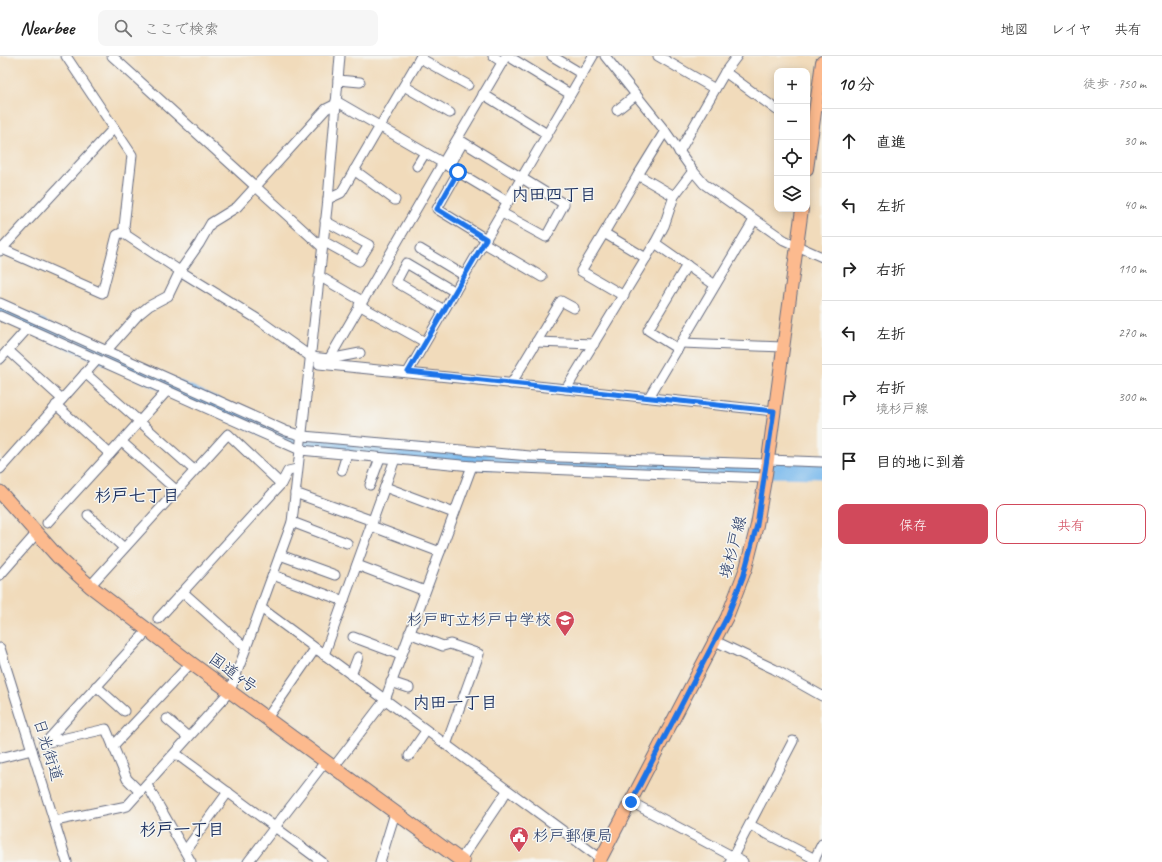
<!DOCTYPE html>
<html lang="ja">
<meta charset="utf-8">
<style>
:root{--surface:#fff;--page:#f6f6f6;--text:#222;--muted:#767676;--line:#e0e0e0;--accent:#d1495b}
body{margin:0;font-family:Caveat,"Klee One",sans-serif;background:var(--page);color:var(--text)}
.controls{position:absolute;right:12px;top:12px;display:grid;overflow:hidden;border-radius:8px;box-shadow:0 2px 10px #0003}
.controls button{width:36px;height:36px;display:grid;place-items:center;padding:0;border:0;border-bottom:1px solid var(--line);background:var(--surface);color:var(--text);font:20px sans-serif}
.stop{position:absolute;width:12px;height:12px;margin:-9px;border:3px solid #1a73e8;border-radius:50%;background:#fff}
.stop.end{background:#1a73e8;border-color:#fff;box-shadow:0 1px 4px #0008}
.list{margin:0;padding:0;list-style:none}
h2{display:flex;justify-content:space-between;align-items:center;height:52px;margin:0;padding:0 16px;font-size:17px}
h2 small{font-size:13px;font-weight:400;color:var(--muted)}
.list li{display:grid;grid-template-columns:26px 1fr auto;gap:12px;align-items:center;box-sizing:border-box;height:64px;padding:0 16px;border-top:1px solid var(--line)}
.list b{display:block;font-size:15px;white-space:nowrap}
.list p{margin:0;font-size:13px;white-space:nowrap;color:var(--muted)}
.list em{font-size:13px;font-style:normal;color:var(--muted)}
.actions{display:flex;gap:8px;padding:12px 16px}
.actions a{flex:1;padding:9px 0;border:1px solid var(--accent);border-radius:8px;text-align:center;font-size:14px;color:var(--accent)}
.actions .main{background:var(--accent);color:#fff}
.icon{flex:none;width:22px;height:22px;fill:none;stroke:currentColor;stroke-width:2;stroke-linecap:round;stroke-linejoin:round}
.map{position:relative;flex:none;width:822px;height:806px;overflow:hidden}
header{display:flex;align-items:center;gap:24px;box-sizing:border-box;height:56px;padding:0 20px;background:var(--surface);border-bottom:1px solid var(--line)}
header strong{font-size:19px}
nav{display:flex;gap:22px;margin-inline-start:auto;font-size:14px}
.search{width:280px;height:36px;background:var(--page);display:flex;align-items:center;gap:10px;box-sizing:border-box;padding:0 14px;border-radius:8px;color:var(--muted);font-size:15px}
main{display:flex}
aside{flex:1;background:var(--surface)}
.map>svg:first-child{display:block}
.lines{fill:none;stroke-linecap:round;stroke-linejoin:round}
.river{stroke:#79b9ed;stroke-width:17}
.minor-casing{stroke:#666b7f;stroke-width:11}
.major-casing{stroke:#666b7f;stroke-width:14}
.highway-casing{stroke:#666b7f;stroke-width:15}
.minor{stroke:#fff;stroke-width:9}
.major{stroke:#fcba8e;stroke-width:12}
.highway{stroke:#fcba8e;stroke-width:13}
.route{stroke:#1a73e8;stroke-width:5}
.labels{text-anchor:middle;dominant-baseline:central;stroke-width:3;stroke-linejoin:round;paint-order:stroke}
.street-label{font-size:16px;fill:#1b2f5e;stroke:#f6f6f2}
.poi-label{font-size:16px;fill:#1b2f5e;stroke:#f6f6f2;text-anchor:end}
.neighbourhood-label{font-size:17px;font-weight:bold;fill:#1b2f5e;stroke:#f6f6f2}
</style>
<header>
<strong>Nearbee</strong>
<div class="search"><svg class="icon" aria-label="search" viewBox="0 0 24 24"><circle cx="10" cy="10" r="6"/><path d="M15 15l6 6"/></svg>ここで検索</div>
<nav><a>地図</a><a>レイヤ</a><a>共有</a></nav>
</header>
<main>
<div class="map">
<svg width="822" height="806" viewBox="0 0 822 806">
<rect width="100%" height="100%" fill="#f6f6f2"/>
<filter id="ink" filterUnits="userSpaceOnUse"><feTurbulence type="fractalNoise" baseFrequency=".025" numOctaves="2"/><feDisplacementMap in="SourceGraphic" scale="8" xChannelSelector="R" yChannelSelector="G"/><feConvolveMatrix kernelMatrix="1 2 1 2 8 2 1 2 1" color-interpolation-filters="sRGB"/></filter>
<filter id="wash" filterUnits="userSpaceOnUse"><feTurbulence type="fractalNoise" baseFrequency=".012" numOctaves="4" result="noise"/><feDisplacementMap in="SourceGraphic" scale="16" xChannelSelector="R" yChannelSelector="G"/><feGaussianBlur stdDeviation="0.9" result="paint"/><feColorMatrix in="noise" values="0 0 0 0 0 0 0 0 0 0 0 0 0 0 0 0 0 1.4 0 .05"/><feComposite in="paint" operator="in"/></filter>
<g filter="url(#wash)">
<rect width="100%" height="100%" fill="#f1dbbb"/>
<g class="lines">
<polyline class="river" points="0,253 292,384 483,405 756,415 775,413 822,414"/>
</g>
</g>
<g filter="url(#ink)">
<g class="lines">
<defs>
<g id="minor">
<polyline points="66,0 132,99 124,171 126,179 180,215 259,264 311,301 329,303 360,297"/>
<polyline points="112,0 322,191"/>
<polyline points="493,0 502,6"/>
<polyline points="506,0 443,107 508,146"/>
<polyline points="508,0 570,38"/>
<polyline points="552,0 582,18"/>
<polyline points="605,0 665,75 693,115"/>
<polyline points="658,0 715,33"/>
<polyline points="420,2 468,29"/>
<polyline points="725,16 777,54"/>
<polyline points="338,24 360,26"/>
<polyline points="404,30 450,57"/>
<polyline points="483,38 547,78"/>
<polyline points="617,54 636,39"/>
<polyline points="665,75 638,119 674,140"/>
<polyline points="679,96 725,16 737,0"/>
<polyline points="417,110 425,97"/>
<polyline points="449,111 463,86 564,148 546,181 502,157"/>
<polyline points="354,114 395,144"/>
<polyline points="458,116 437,153 486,183"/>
<polyline points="328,143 341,137 421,0"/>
<polyline points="604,177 638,119"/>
<polyline points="323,185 359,205 369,189 325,165"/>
<polyline points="484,187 542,221"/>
<polyline points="655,187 715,229"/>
<polyline points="0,192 102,237 117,179 125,175"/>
<polyline points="420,193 465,220"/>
<polyline points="0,195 114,72"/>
<polyline points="319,220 362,245"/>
<polyline points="624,240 581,215 604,177 646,202"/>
<polyline points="0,247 286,375 303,380 530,400 767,408"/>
<polyline points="359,249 425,286"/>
<polyline points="444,254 396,226 406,207 455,236"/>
<polyline points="0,260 300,394 472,410 765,422"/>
<polyline points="536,286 594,288"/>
<polyline points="682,287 783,291"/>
<polyline points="678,293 648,274 687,209"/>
<polyline points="8,294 62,343"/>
<polyline points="106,295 138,259 149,250 168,240 180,215 199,188 211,167 237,151 326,53 336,48"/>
<polyline points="0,303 27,273"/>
<polyline points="329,303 443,107 336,45"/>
<polyline points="319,308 566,333"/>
<polyline points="408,316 593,0"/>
<polyline points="85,317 194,414"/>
<polyline points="511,328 561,245 574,252"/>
<polyline points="649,341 754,164"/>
<polyline points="56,349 110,398 167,335"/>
<polyline points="774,355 566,333 655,187 664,170 674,140 693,115 704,128 784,184 822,201"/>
<polyline points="122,386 176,434"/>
<polyline points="768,404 822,406"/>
<polyline points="0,413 97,304"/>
<polyline points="342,414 347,398"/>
<polyline points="370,429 380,402"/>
<polyline points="385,431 454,457"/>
<polyline points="295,437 373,465"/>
<polyline points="88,459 124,492"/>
<polyline points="292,466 347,487"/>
<polyline points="47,467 110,398"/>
<polyline points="371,470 440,496"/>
<polyline points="280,499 335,519"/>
<polyline points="357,509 425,535"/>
<polyline points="0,519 36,478"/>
<polyline points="273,519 344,545"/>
<polyline points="90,530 228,378 281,428"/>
<polyline points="183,536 246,592"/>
<polyline points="261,552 601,803"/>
<polyline points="158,563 281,428 288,415 297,413"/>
<polyline points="409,577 443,590 450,588 479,598 446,689"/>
<polyline points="353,581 401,599"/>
<polyline points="715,585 774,613 822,640"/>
<polyline points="0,592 67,806"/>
<polyline points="324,599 395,403"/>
<polyline points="351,619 358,601"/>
<polyline points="391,626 409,632"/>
<polyline points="96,630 124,655"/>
<polyline points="267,662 315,593"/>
<polyline points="167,663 188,681"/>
<polyline points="44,687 106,673 127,723 140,736"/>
<polyline points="45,687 148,574"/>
<polyline points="113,690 191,607"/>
<polyline points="175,697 322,806"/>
<polyline points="409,700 426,675"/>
<polyline points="0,702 32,694"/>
<polyline points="333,712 385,644 472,410"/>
<polyline points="147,729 191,806"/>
<polyline points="631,746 743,806"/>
<polyline points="55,765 127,750 230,635 246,592 292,466 328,143 340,0"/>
<polyline points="750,769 815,803"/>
<polyline points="185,795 228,736"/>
<polyline points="248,806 325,706"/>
<polyline points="380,806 395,757"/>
<polyline points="459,806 507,735"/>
<polyline points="730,806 793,685"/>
<polyline points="813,806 822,788"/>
</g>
<g id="major">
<polyline points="807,113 822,6"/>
<polyline points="599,806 727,561 746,512 757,469 766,418 802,153"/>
</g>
<polyline id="highway" points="0,436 58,501 90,530 191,607 463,806"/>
</defs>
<use href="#minor" class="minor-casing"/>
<use href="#major" class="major-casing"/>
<use href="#highway" class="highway-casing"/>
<use href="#minor" class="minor"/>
<use href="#major" class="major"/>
<use href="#highway" class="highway"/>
</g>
</g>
<g class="lines" filter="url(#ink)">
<polyline class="route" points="458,116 437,153 486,183 408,316 774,355 757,469 743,521 727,561 631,746"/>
</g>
<defs>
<symbol id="school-pin" viewBox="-11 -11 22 30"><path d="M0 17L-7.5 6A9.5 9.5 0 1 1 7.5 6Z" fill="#d1495b" stroke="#f6f6f2"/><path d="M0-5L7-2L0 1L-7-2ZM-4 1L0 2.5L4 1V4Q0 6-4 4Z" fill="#fff"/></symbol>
<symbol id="civic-pin" viewBox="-11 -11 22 30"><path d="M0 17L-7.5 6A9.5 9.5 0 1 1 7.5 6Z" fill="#d1495b" stroke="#f6f6f2"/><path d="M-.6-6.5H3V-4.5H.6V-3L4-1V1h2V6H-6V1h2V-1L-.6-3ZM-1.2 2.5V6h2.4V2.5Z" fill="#fff"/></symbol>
</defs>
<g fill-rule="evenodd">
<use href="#school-pin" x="554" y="553" width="22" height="30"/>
<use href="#civic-pin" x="508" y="769" width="22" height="30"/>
</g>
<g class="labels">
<g class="street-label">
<text transform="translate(733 491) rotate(-75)">境杉戸線</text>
<text transform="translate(233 617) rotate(36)">国道4号</text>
<text transform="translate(48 694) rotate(73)">日光街道</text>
</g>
<g class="poi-label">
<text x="551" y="564">杉戸町立杉戸中学校</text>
<text x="533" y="780" text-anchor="start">杉戸郵便局</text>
</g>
<g class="neighbourhood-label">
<text x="554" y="138">内田四丁目</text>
<text x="137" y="439">杉戸七丁目</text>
<text x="455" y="646">内田一丁目</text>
<text x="182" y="773">杉戸一丁目</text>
</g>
</g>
</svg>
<div class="controls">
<button>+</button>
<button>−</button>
<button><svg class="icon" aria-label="locate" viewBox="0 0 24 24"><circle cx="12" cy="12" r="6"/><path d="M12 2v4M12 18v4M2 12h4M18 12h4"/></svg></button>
<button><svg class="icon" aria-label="layers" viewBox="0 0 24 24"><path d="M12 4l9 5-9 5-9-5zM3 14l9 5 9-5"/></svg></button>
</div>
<div class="stop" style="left:458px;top:116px"></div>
<div class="stop end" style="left:631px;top:746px"></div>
</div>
<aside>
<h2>10 分<small>徒歩 · 750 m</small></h2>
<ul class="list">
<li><svg class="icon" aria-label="ahead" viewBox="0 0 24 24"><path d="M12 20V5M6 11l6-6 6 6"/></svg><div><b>直進</b></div><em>30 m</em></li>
<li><svg class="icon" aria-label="left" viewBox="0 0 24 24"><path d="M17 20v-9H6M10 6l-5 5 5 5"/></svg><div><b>左折</b></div><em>40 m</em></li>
<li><svg class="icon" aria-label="right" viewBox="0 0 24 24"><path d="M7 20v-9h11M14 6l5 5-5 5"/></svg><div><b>右折</b></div><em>110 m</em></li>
<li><svg class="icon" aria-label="left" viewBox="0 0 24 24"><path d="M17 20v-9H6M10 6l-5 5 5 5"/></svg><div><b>左折</b></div><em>270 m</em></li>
<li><svg class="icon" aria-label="right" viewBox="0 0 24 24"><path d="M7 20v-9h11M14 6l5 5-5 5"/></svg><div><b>右折</b><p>境杉戸線</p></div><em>300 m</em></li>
<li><svg class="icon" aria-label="arrive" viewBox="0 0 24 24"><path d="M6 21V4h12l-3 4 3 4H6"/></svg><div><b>目的地に到着</b></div></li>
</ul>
<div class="actions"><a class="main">保存</a><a>共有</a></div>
</aside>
</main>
